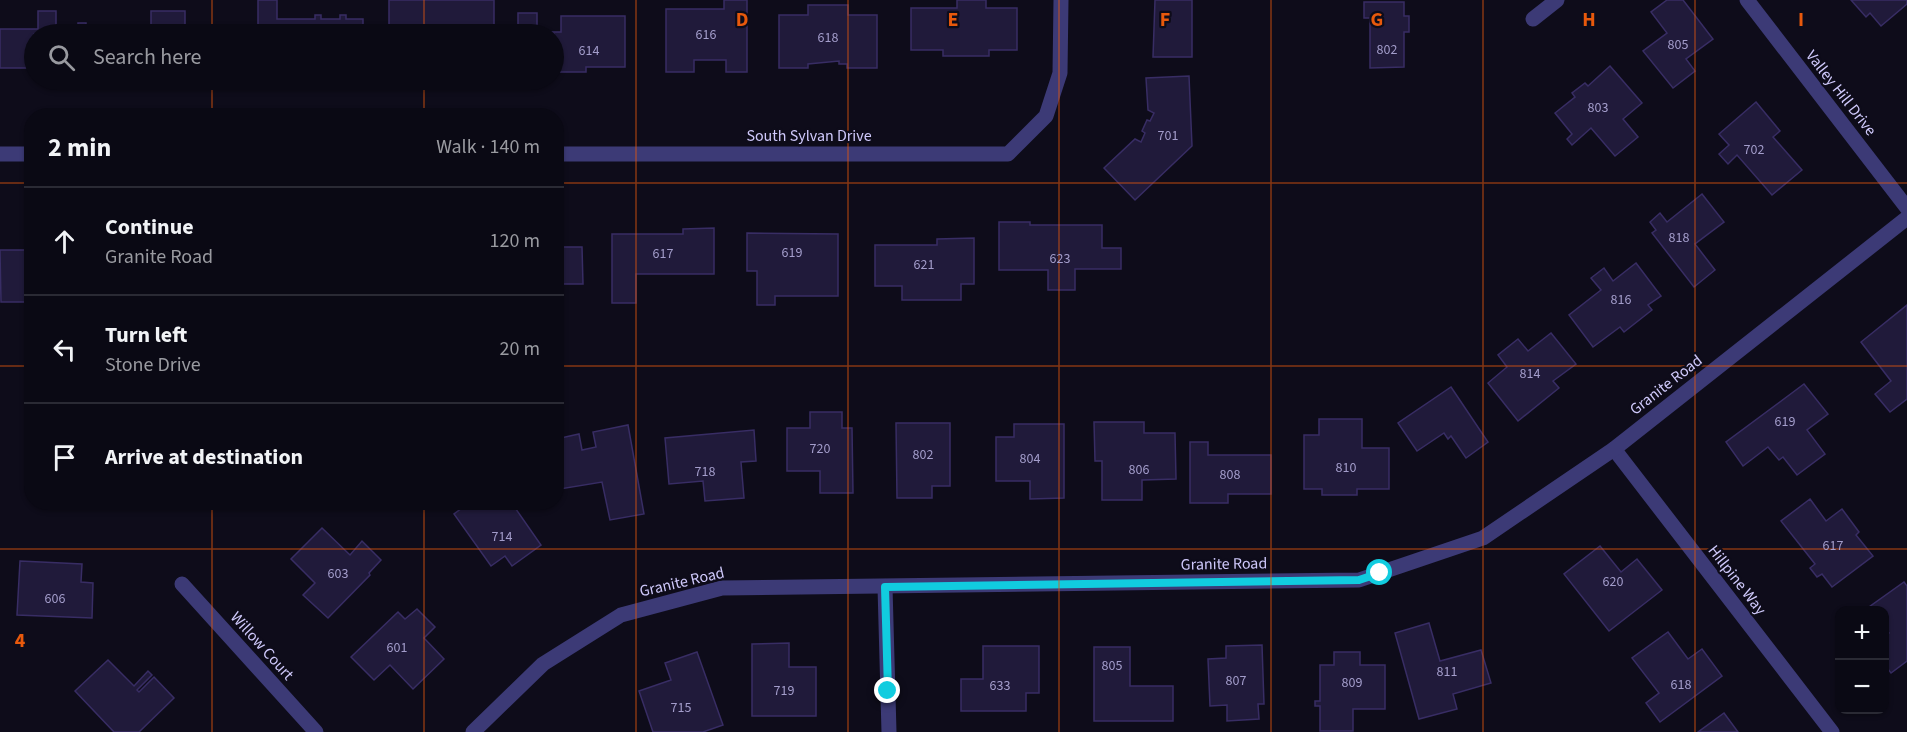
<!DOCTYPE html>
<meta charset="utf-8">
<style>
:root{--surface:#0a0914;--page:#13121d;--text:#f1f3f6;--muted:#999aa0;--line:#2a2a34}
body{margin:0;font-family:"Source Sans 3",sans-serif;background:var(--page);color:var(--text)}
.controls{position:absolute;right:18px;bottom:18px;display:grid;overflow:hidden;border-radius:12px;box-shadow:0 2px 4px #0004}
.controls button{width:54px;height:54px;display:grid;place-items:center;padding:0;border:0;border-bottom:2px solid var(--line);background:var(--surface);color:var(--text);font:30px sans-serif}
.stop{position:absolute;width:18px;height:18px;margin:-14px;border:4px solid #11ccdf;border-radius:50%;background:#fff}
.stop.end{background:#11ccdf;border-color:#fff;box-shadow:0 2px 6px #0008}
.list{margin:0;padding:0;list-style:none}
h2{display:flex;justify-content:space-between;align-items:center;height:78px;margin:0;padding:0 24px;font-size:26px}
h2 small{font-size:20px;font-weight:400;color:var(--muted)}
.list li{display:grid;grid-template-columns:39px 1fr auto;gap:18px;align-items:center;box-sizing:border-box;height:108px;padding:0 24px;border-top:2px solid var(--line)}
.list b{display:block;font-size:22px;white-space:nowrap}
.list p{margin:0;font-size:20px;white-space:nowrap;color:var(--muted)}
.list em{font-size:20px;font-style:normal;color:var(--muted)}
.icon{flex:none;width:33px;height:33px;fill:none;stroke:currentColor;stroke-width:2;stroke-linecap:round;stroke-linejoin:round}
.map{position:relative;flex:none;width:1907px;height:732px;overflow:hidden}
.search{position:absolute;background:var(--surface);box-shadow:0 2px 4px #0004;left:24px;top:24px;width:540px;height:66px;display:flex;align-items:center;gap:15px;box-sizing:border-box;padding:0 21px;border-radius:33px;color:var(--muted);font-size:22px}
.panel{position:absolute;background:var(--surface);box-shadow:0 2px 4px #0004;left:24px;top:108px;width:540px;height:402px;border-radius:24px}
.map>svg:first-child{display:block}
.building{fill:#201a3a;stroke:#382d64;stroke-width:1.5}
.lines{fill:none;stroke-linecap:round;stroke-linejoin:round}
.minor{stroke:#3c3a76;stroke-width:15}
.route{stroke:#11ccdf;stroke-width:8}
.grid{fill:none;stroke:#e8590c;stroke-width:1.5;stroke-opacity:0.55}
.labels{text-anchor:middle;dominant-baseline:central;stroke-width:4.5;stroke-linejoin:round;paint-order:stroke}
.number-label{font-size:14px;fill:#a39dcb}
.street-label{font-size:16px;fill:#cfc9fb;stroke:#0e0c1a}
.grid-label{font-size:20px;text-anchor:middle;font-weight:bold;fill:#e8590c;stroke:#0e0c1a;stroke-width:4.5;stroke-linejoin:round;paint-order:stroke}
</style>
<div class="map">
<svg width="1907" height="732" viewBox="0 0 1907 732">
<rect width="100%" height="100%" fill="#0e0c1a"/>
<g class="building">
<polygon points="258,0 277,0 277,19 315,19 315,15 321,15 321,19 340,19 340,15 346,15 346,19 363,19 363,34 258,34"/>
<rect x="389" y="0" width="105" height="34"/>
<polygon points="724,0 747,0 747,72 726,72 726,60 694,60 694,72 666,72 666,9 724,9"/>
<polygon points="957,0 986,0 986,8 1017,8 1017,50 989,50 989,56 943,56 943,50 911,50 911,8 957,8"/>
<polygon points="1155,0 1192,0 1192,57 1153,57"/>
<polygon points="1667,0 1683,0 1713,39 1686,59 1695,71 1673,88 1643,51 1667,33 1651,12"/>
<polygon points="1851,0 1907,0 1907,4 1881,26 1870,13 1866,17"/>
<polygon points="1364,2 1404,2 1404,16 1409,16 1409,32 1404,32 1404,67 1370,68 1370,18 1364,18"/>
<polygon points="808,5 848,5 848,15 877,15 877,68 847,68 847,64 839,64 839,61 808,64 808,68 779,68 779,15 808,15"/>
<polygon points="38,11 56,11 56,29 78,29 78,23 86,23 86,29 105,29 105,34 34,34 34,68 0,68 0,29 38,29"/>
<polygon points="151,11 185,11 185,26 224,26 224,34 120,34 120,27 151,26"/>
<polygon points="518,13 537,13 537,32 561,32 561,16 625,16 625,67 586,67 586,72 554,72 554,34 518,34"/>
<polygon points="1610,66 1642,103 1623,119 1638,137 1615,156 1591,128 1572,145 1567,139 1572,134 1555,113 1575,97 1572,93 1585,83 1588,86"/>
<polygon points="1189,76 1192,146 1135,200 1104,168 1135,139 1141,142 1145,133 1142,131 1147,120 1150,121 1154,113 1148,110 1146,78"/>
<polygon points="1756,102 1780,131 1773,137 1802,170 1772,195 1737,155 1728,164 1719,154 1729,145 1719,134"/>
<polygon points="1702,194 1724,222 1695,244 1715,270 1694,287 1652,233 1656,230 1650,222 1660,213 1667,222"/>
<polygon points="999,222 1030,222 1030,225 1102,225 1102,248 1121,248 1121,269 1075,269 1075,290 1048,290 1048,270 999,270"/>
<polygon points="714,228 714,274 636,274 636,303 612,303 612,234 683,234 683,229"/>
<polygon points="747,233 838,234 838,296 775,296 775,305 757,305 757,271 747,271"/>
<polygon points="974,238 974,284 961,284 961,300 902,300 902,286 875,286 875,245 937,245 937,239"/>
<polygon points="556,247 582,247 583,284 556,284"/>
<polygon points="0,250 32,250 32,302 1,302"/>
<polygon points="1636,263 1661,296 1648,305 1652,310 1624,332 1620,327 1593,347 1569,315 1601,290 1591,278 1604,268 1613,281"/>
<polygon points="1907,305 1907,399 1890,412 1875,394 1891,381 1861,342"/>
<polygon points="1551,333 1576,364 1553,381 1559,388 1518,421 1488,383 1507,367 1498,355 1518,339 1528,351"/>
<polygon points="1804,384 1828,414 1807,430 1825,454 1797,475 1783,457 1779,460 1768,447 1743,466 1726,442"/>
<polygon points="1451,387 1488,442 1466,458 1451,436 1448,439 1444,433 1417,451 1398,423"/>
<polygon points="810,412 842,412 842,428 852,428 853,493 820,493 820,471 787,471 787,428 810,428"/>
<polygon points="1319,419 1362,419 1362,448 1389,448 1389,489 1357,489 1357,495 1322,495 1322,489 1304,489 1304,435 1319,435"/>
<polygon points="1094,422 1144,422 1144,433 1175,433 1176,479 1142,480 1142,500 1102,500 1102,461 1095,461"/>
<polygon points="896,423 950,423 950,486 932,486 932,498 897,498"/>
<polygon points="1014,424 1064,424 1064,498 1030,499 1030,481 996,481 996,437 1014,437"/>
<polygon points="628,425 644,514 610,520 602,482 560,489 556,472 556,439 579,434 582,450 596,447 593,432"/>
<polygon points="754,430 756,461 741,462 744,498 705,501 703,481 669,484 665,438"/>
<polygon points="1190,442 1208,442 1208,455 1271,455 1271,494 1228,494 1228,503 1190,503"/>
<polygon points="1810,499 1826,521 1842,509 1859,532 1856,535 1873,556 1832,587 1822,574 1817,577 1810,568 1815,564 1781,521"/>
<polygon points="470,502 511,502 541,545 512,566 505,556 491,566 454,514"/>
<polygon points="322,528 350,555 362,541 381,560 369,573 370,575 328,618 303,595 315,583 291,559"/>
<polygon points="1600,546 1621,572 1637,559 1662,590 1609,631 1564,574"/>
<polygon points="20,561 82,564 81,582 93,583 92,618 17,615"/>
<polygon points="1904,582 1907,586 1907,661 1891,673 1884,664 1884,637 1889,633 1884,628 1884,610 1871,610 1869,607"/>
<polygon points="417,609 435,627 424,638 444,659 413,689 390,665 374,680 351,657 398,612 405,619"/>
<polygon points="1429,623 1440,661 1481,650 1491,683 1453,694 1457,709 1419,719 1395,633"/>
<polygon points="1668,632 1688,659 1702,649 1722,676 1660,722 1646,703 1659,693 1632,658"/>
<polygon points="789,643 789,667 816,667 816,716 752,716 752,644"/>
<polygon points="1262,645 1264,704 1258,704 1259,719 1227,721 1227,705 1210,706 1208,659 1226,658 1226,646"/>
<polygon points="983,646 1039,646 1039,693 1026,693 1026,711 961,711 961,679 983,679"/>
<polygon points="1094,647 1130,647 1130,686 1173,686 1173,721 1094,721"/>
<polygon points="697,652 723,725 703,732 653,732 639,691 671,680 665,663"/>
<polygon points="1334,652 1360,652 1360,665 1385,665 1385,709 1353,709 1353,731 1320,731 1320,706 1315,706 1315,701 1320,701 1320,665 1334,665"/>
<polygon points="108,660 134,686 148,671 152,675 137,690 139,692 154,677 174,698 139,732 114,732 75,691"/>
<polygon points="1724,713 1738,732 1698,732"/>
</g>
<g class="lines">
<g class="minor">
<polyline points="1747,0 1907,208"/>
<polyline points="1533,19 1557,0"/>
<polyline points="0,154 32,154"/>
<polyline points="556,154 1008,154 1046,116 1060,73 1061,0"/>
<polyline points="1614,449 1832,732"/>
<polyline points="182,584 316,732"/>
<polyline points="885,587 889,732"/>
<polyline points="473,732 543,664 621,615 722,588 1359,580 1483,538 1614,449 1907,218"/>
</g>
</g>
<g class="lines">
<polyline class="route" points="888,691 885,587 1359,580 1380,573"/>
</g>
<path class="grid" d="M 212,0 L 212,34M 424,0 L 424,34M 636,0 L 636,732M 848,0 L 848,732M 1059,0 L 1059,732M 1271,0 L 1271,732M 1483,0 L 1483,732M 1695,0 L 1695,732M 212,80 L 212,116M 424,80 L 424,116M 0,183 L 32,183M 556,183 L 1907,183M 0,366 L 32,366M 556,366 L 1907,366M 212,502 L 212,732M 424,502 L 424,732M 0,549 L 1907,549"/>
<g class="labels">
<g class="number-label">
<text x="706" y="35">616</text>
<text x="828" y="38">618</text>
<text x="1678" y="45">805</text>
<text x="1387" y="50">802</text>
<text x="589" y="51">614</text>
<text x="1598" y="108">803</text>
<text x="1168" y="136">701</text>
<text x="1754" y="150">702</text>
<text x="1679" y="238">818</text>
<text x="792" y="253">619</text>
<text x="663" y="254">617</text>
<text x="1060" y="259">623</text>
<text x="924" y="265">621</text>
<text x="1621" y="300">816</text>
<text x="1530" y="374">814</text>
<text x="1785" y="422">619</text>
<text x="820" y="449">720</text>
<text x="923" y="455">802</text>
<text x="1030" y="459">804</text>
<text x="1346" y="468">810</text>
<text x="1139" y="470">806</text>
<text x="705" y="472">718</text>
<text x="1230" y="475">808</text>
<text x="502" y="537">714</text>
<text x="1833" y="546">617</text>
<text x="338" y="574">603</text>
<text x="1613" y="582">620</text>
<text x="55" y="599">606</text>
<text x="397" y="648">601</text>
<text x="1112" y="666">805</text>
<text x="1447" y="672">811</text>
<text x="1236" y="681">807</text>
<text x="1352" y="683">809</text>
<text x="1681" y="685">618</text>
<text x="1000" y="686">633</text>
<text x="784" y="691">719</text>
<text x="681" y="708">715</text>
</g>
<g class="street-label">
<text transform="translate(1841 93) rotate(52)">Valley Hill Drive</text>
<text x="809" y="136">South Sylvan Drive</text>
<text transform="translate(1666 385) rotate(-38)">Granite Road</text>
<text transform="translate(1224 564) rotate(-1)">Granite Road</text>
<text transform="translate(1737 580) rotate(52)">Hillpine Way</text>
<text transform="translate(682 582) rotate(-13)">Granite Road</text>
<text transform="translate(262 646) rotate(48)">Willow Court</text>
</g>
</g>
<g class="grid-label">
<text x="742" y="26">D</text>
<text x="953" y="26">E</text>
<text x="1165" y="26">F</text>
<text x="1377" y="26">G</text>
<text x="1589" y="26">H</text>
<text x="1801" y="26">I</text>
<text x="20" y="647">4</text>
</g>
</svg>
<div class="controls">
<button>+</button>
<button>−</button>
</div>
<div class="stop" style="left:1380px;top:573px"></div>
<div class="stop end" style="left:888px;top:691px"></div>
<div class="search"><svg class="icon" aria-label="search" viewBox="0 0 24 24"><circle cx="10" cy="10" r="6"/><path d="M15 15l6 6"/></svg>Search here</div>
<section class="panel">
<h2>2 min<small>Walk · 140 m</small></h2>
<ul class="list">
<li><svg class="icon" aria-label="ahead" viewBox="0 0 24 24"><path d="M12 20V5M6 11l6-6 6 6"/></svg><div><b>Continue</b><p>Granite Road</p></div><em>120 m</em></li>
<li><svg class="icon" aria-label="left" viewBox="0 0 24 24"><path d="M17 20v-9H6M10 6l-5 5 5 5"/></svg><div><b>Turn left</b><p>Stone Drive</p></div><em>20 m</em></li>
<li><svg class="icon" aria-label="arrive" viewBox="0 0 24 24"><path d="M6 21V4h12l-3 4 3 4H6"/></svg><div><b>Arrive at destination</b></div></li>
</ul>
</section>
</div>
